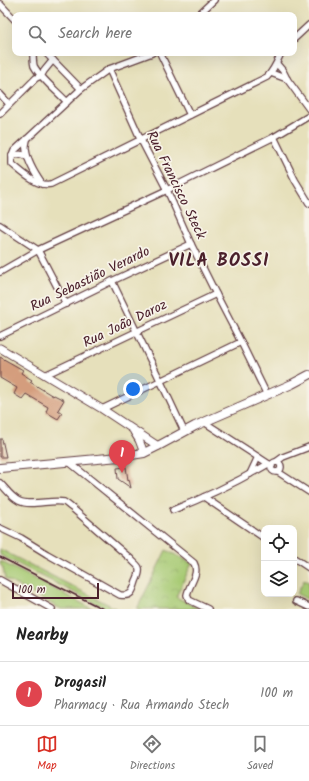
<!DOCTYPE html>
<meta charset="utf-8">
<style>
:root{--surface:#fff;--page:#f6f6f6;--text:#222;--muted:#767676;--line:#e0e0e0;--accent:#d93025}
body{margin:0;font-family:Kalam,sans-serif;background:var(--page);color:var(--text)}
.controls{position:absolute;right:12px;bottom:12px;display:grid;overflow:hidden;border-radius:8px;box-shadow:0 4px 16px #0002}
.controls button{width:36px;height:36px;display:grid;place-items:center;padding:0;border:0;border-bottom:1px solid var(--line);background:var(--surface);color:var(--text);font:20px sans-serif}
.scale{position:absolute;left:12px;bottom:10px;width:87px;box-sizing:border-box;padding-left:4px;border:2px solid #4a1f2b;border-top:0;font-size:11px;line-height:14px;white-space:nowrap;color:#4a1f2b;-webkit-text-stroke:3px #f7f3e8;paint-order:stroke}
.you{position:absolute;left:133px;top:389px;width:14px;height:14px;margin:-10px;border:3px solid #fff;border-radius:50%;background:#1a73e8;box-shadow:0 0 0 6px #1a73e833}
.badge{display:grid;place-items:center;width:26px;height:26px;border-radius:50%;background:var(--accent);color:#fff;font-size:13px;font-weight:700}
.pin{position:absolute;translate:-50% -33px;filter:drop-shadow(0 1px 2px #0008)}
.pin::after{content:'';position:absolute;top:21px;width:14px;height:12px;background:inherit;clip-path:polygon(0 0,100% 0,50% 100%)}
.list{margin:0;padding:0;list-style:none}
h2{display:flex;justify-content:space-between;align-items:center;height:52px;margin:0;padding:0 16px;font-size:17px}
h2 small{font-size:13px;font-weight:400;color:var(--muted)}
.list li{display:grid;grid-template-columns:26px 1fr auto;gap:12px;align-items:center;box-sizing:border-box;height:64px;padding:0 16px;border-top:1px solid var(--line)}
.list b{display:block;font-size:15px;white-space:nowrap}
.list p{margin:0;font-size:13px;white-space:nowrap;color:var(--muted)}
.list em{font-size:13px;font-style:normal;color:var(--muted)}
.icon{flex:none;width:22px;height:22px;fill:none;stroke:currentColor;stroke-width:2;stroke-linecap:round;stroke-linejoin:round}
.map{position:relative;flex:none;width:309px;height:609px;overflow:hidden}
.search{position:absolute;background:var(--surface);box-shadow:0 4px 16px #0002;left:12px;right:12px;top:12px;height:44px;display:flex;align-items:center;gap:10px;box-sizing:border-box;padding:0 14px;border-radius:8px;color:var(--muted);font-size:15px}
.sheet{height:116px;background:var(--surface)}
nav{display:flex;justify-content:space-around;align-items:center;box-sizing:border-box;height:56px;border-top:1px solid var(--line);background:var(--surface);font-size:11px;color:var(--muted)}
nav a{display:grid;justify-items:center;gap:2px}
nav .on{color:var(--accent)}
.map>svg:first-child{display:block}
.green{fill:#a7ca73;stroke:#78744f}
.park{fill:url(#park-crowns);stroke:#78744f}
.building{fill:#d49d7d}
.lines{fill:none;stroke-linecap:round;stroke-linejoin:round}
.street-casing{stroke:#613c41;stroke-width:8}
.secondary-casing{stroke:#613c41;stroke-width:9}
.primary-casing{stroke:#613c41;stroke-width:10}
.street{stroke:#fff;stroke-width:5.5}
.secondary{stroke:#fff;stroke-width:7}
.primary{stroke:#fff;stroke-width:8}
.rail{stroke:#4a1f2b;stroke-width:1.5}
.labels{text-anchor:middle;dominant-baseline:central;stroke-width:3.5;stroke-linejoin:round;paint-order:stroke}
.street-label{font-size:14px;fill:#4a1f2b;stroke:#f7f3e8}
.district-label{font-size:18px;font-weight:bold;letter-spacing:1px;fill:#4a1f2b;stroke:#f7f3e8}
</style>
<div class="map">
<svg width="309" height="609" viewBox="0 0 309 609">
<defs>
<pattern id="park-crowns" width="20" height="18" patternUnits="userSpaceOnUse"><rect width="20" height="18" fill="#a7ca73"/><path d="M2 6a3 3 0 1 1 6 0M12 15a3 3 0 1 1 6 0" fill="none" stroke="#91ad64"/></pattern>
</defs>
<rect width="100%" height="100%" fill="#f7f3e8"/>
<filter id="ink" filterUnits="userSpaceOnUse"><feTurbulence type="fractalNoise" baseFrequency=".025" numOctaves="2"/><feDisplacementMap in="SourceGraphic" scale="8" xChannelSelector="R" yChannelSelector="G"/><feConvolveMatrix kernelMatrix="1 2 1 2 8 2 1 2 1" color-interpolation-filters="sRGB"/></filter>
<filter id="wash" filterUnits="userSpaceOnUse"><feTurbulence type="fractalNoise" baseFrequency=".012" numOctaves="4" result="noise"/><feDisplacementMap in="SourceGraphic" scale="16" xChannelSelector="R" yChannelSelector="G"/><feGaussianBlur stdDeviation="0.9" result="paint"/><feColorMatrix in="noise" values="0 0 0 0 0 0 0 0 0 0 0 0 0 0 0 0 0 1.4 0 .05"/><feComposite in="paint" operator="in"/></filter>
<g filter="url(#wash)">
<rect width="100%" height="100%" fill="#e6e0bb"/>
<g class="green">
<polygon points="0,549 11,555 117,609 107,609 0,555"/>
<polygon points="0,561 93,609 61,609 5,579 3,568 0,564"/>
<polygon points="304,580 309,582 309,600 297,594"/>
</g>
<polygon class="park" points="166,550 192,563 176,597 200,609 137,609"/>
<g id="blocks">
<g class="building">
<polygon points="0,357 23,370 21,373 32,380 30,382 53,396 54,395 64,400 58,410 62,413 58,419 46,412 48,407 26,394 22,399 14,394 17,388 0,378"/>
<polygon points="0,439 2,439 6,457 0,457"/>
<polygon points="126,467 128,480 129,479 131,488 118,479 117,468"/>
</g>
</g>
</g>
<g filter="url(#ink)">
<use href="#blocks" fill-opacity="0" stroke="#613c41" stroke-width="1"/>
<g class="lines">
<defs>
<g id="street">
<polyline points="0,4 15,20"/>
<polyline points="198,15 214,0"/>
<polyline points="294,39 309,25"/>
<path d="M 33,53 C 33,57 33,62 34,66 C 41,79 57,91 67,102"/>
<polyline points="46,53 81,89"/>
<path d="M 152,53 L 109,69 L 81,89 L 14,151 L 12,156 L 12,164 C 23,173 37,187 51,184 L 267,77 C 274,70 277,62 281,53"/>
<polyline points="160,53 190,115"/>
<polyline points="277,64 283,71 287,79 309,109"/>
<polyline points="109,69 141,140 167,190 191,244 216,294 241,342 267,395"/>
<polyline points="271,73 287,79"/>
<polyline points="0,94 9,104"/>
<polyline points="0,114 36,78 41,76 44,71 53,60"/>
<polyline points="274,137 295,180 309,203"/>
<path d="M 27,139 C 27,142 25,146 26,149 C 27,161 35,174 42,184"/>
<path d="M 12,156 C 19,154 23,153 28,158"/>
<polyline points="0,225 38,250 66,304"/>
<polyline points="0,272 38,250 167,190 274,137 309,116"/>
<polyline points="112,281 161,382 184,431"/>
<polyline points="0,336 112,281 191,244"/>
<polyline points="45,375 216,294"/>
<polyline points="102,409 241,342"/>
<polyline points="204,422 272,466"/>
<path d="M 69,462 L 194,563 C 200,574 189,584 187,595 L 189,600 L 208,609"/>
<polyline points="276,462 283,457 309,447"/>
<circle cx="276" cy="467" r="5"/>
<polyline points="278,472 309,492"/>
<polyline points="250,474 258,457"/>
<path d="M 0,483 C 6,489 11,497 19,501 C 31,507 51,499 64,502 C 66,503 69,506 72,508 L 131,559 C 133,562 138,565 139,568 C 140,573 138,577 136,581 C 133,591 132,597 120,595 L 47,554 L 21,538 L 0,528"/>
<polyline points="204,497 264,538"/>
<path d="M 173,510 C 206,497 237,482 268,464"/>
<polyline points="294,558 309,568"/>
<polyline points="0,580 52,609"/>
<polyline points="296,601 309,607"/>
</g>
<g id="secondary">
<polyline points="0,348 102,409 158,446"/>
<polyline points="134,432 139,440 144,453"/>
</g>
<polyline id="primary" points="0,468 119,457 144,453 158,446 195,426 292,384 309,375"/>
</defs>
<use href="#street" class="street-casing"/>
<use href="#secondary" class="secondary-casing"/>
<use href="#primary" class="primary-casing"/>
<use href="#street" class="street"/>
<use href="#secondary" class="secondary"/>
<use href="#primary" class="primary"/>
<polyline class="rail" points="0,557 103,609"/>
</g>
</g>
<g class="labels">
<g class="street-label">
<text transform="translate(176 185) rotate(64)">Rua Francisco Steck</text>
<text transform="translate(90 279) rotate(-26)">Rua Sebastião Verardo</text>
<text transform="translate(125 324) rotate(-26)">Rua João Daroz</text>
</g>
<g class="district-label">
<text x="219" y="261">VILA BOSSI</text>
</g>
</g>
</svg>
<div class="controls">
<button><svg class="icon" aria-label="locate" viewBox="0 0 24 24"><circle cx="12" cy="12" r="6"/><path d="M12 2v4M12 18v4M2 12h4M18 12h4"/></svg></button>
<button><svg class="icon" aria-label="layers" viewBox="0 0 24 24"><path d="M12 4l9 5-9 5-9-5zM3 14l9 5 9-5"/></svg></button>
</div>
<div class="scale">100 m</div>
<div class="you"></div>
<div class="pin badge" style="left:122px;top:473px;background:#e0444e">1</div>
<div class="search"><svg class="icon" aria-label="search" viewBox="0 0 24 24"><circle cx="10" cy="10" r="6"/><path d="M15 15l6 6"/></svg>Search here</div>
</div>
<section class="sheet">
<h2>Nearby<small></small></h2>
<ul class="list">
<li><span class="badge" style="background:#e0444e">1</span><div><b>Drogasil</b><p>Pharmacy · Rua Armando Stech</p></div><em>100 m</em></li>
</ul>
</section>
<nav>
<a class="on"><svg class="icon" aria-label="map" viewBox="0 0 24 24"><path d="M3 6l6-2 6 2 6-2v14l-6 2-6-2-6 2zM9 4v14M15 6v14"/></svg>Map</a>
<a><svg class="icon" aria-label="directions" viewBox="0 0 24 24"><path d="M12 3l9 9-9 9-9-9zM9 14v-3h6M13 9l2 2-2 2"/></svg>Directions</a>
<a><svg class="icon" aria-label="saved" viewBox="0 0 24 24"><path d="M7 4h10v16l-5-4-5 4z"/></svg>Saved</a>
</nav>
